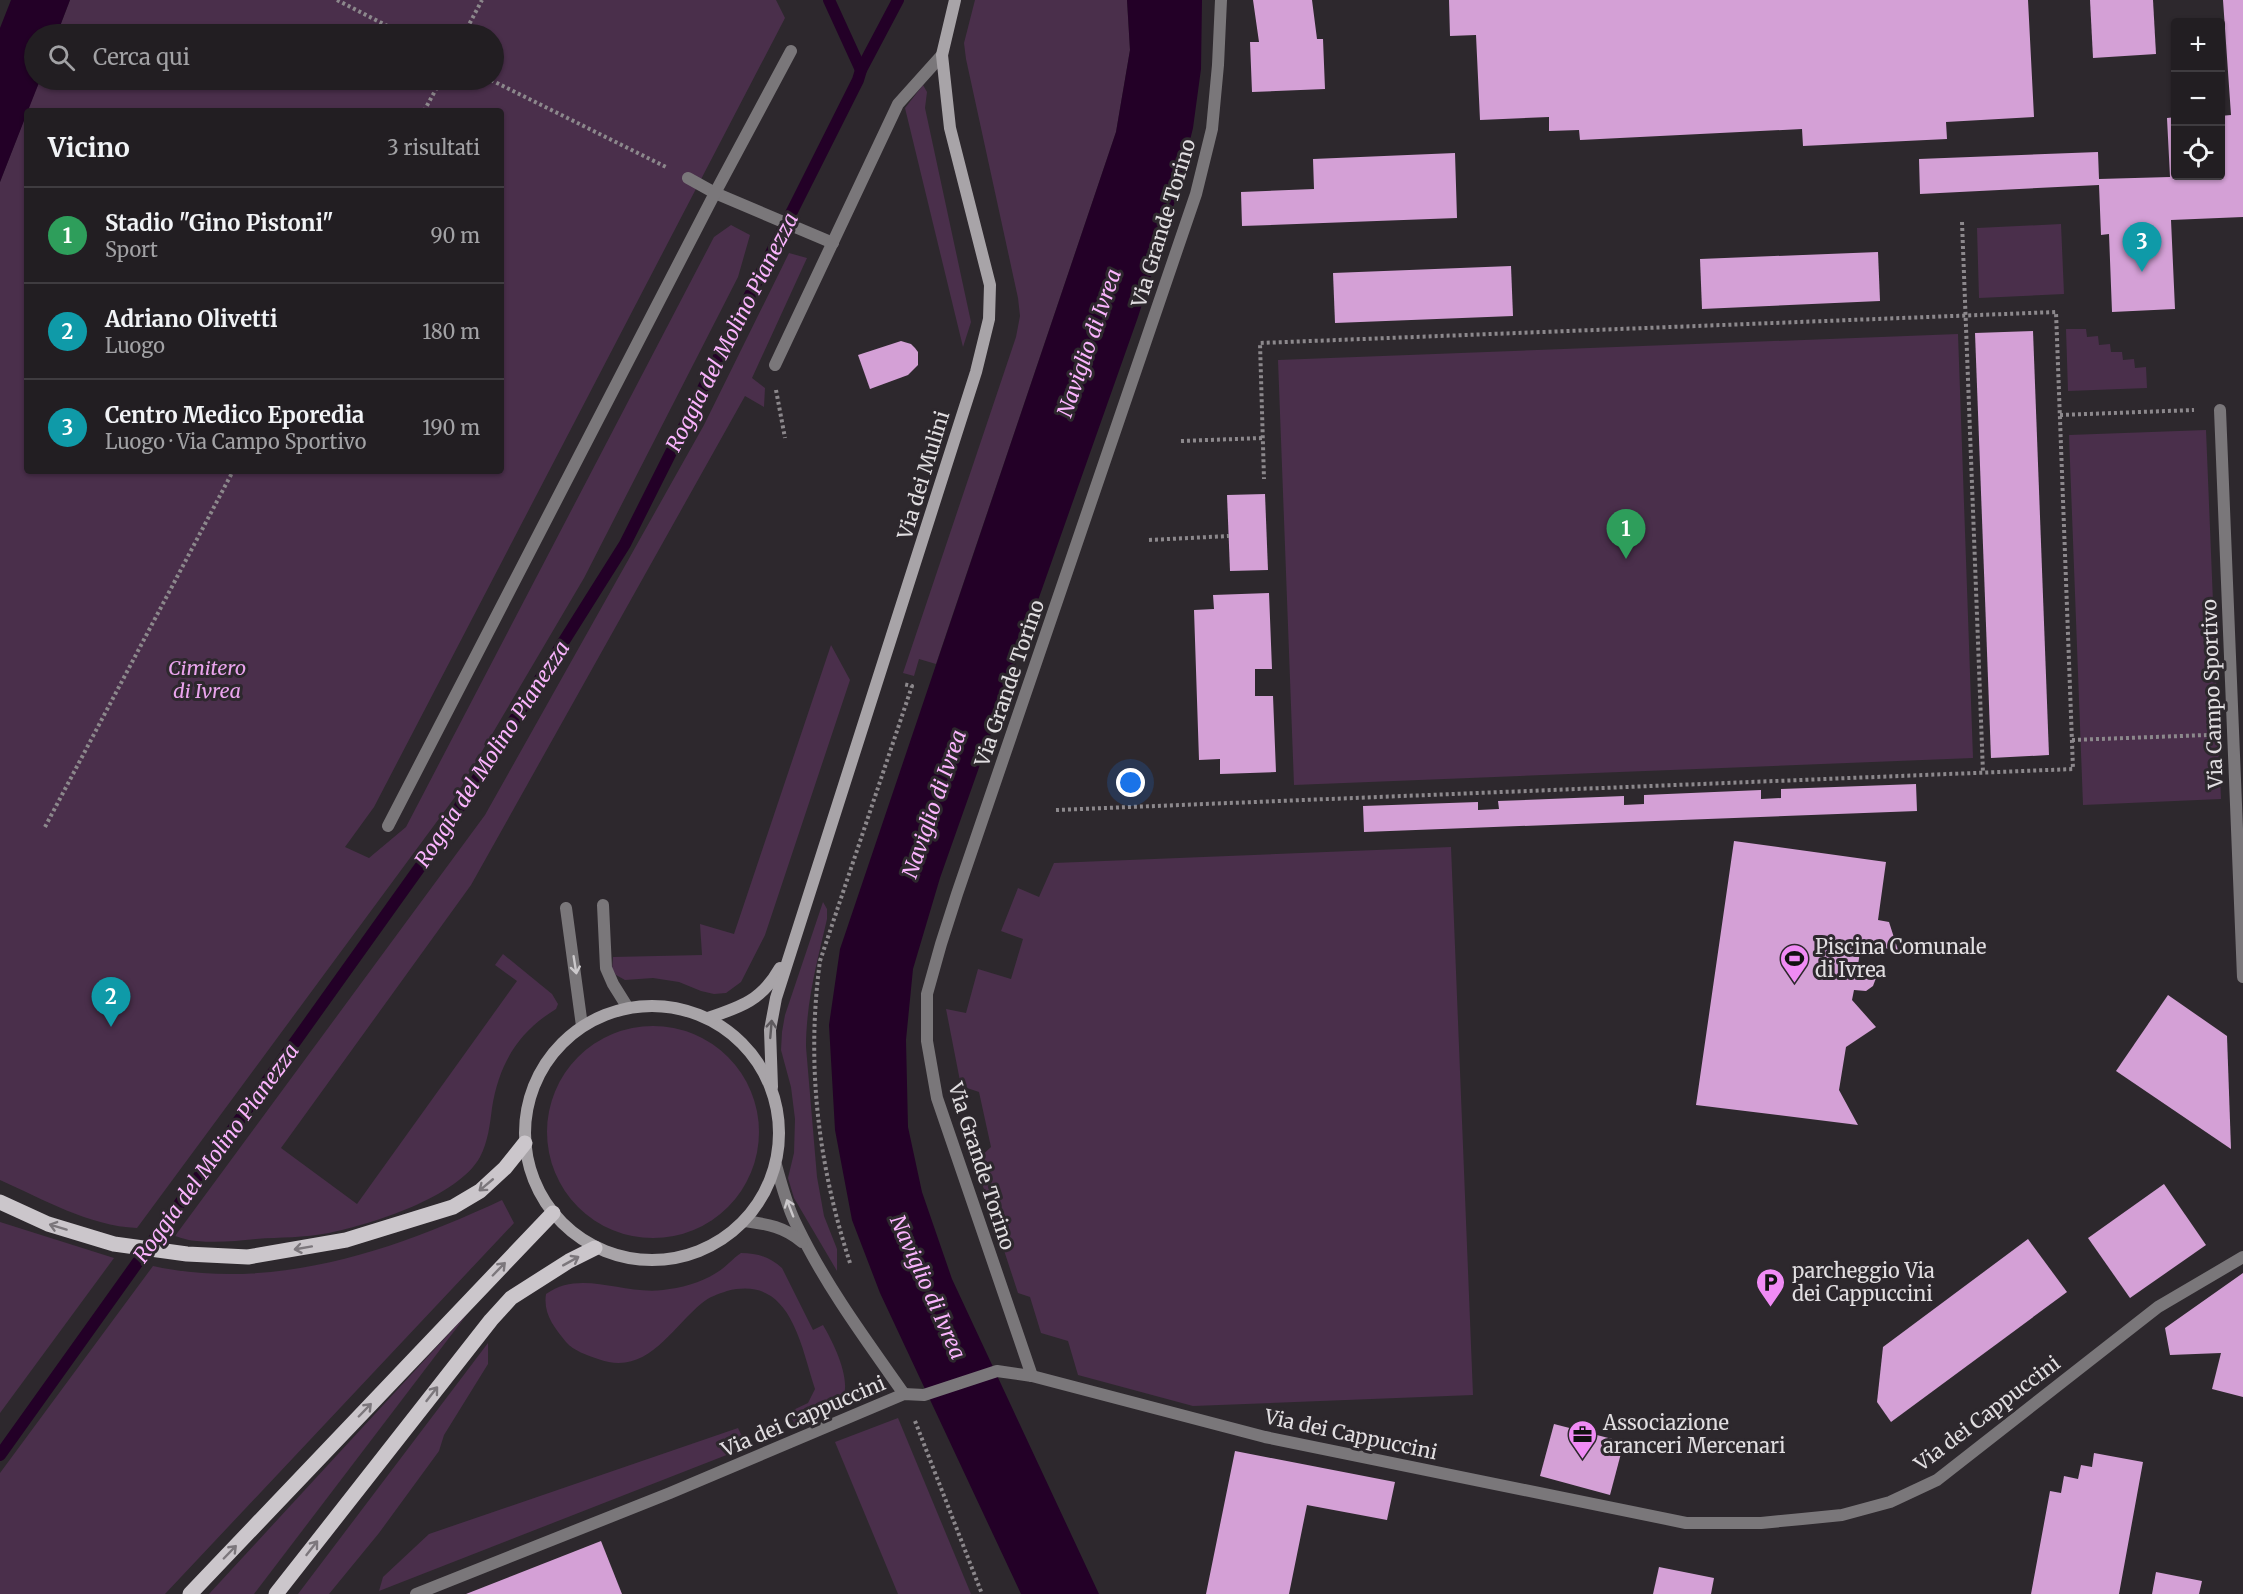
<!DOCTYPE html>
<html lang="it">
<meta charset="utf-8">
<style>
:root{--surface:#221e22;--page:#2a272a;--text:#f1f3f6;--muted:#a2a2a5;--line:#3f3c40;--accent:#f08bf5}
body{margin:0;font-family:Merriweather,serif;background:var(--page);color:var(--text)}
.controls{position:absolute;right:18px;top:18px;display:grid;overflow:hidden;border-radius:6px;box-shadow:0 2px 4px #0004}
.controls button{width:54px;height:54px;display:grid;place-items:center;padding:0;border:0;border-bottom:2px solid var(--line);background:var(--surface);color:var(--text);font:30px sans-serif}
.you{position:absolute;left:1131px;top:783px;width:21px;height:21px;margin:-15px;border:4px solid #fff;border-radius:50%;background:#1a73e8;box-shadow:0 0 0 9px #1a73e833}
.badge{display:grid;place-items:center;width:39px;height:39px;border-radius:50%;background:var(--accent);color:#fff;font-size:20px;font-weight:700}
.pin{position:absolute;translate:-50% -50px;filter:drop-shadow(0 2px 3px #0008)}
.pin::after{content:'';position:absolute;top:32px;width:21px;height:18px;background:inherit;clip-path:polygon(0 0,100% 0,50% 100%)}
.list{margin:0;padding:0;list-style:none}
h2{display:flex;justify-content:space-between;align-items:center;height:78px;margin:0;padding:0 24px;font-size:26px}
h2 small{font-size:20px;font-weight:400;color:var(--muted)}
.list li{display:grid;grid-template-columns:39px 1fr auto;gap:18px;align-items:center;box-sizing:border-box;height:96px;padding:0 24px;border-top:2px solid var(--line)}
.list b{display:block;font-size:22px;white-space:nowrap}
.list p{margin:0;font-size:20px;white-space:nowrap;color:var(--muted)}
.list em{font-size:20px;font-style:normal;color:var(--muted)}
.icon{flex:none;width:33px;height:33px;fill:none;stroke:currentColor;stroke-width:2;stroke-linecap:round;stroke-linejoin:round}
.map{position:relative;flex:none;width:2243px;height:1594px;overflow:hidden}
.search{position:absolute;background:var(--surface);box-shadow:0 2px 4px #0004;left:24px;top:24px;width:480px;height:66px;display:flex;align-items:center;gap:15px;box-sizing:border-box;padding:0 21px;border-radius:33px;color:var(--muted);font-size:22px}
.panel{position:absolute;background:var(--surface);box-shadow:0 2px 4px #0004;left:24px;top:108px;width:480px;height:366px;border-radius:6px}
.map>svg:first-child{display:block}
.green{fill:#4a2f4b}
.water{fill:#230027}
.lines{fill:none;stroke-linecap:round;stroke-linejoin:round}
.stream{stroke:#230027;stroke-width:12}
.building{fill:#d4a0d6}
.path{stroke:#8c888c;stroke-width:4;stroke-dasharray:3 3;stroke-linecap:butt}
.lane{stroke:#7a777a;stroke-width:12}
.street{stroke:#7a777a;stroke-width:12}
.secondary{stroke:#a8a4a8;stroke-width:12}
.primary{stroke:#cbc6cb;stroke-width:15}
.oneway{stroke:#ccc9cc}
.oneway2{stroke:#5e5a5e}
.oneway3{stroke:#7c777c}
.labels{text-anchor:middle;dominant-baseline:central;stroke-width:6;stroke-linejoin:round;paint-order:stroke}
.street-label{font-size:20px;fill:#e1dee1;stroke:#2d282d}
.park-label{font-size:20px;font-style:italic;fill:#eaa4ed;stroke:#2d282d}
.poi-label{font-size:20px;fill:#e1dee1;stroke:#2d282d;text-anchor:start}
.water-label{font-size:21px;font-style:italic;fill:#fab4fd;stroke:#2d282d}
</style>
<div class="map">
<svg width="2243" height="1594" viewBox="0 0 2243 1594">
<rect width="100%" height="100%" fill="#2d282d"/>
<g class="green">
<path d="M 70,0 L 776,0 L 785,18 L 374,807 L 345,847 L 369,858 L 406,827 L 714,237 L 731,225 L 750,235 L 738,277 L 584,578 L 455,797 L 137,1228 C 89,1226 43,1199 0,1180 L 0,182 L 27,112 L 27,471 L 501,471 L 501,111 L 27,111 L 40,80 L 494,80 L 494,34 L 57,34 Z"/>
<polygon points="975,0 1127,0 1130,50 1116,132 936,664 919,659 914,676 903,673 1016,337 1020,316 1018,298 966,59 964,43"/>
<polygon points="923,85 927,92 925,108 971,322 963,347 905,108"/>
<polygon points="2061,224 2064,294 1979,298 1977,228"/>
<path d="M 789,253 L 807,258 L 752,378 L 765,388 L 764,407 L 745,396 L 471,885 L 281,1148 L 357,1204 L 517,981 L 495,965 L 503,954 L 552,994 L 558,1004 L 556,1009 C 518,1032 499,1064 492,1108 C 490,1124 488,1142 480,1157 C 458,1197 372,1224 329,1233 C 304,1238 280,1237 256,1239 C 236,1241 217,1243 197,1241 C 190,1241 182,1238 175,1236 L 485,815 L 704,425 Z"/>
<polygon points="2066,329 2086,329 2087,337 2098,336 2099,345 2110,344 2111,352 2122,352 2123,360 2134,359 2135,368 2146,367 2147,388 2068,391"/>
<polygon points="1958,334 1973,758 1294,785 1278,360"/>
<polygon points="2206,430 2221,799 2083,805 2069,435"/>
<polygon points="831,645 850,680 765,935 741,982 726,993 714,994 701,991 679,982 653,978 625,980 616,975 612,969 613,957 702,955 700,924 734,934"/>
<polygon points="1451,847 1473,1395 1193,1406 1078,1375 1068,1341 1041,1333 1030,1297 1018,1293 975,1162 991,1147 979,1092 961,1086 946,1009 966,1013 978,969 1011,979 1023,939 1001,931 1018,888 1039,897 1054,863"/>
<path d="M 823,902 L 827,909 L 827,919 C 817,962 806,1003 806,1047 L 817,1177 L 824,1216 L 837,1249 L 837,1271 L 794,1198 L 788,1178 L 794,1153 L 795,1119 L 791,1087 L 781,1050 L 782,1032 L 785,1015 Z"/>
<circle cx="653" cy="1132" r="106"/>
<path d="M 502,1200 L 514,1223 L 165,1594 L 0,1594 L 0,1473 L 153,1266 C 273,1292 393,1251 502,1200 Z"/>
<polygon points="0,1222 114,1258 0,1413"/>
<path d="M 741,1253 C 757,1253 770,1257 782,1268 L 813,1330 L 823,1325 C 833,1342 854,1383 841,1401 C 832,1414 810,1420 796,1427 L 789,1412 L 808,1403 L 815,1389 C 808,1368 803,1344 793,1324 C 779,1295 759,1283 727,1291 C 718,1294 709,1297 702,1303 C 670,1329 647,1377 598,1359 C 587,1355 574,1351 566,1342 C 554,1327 543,1314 546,1294 C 581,1269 622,1295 663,1290 C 680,1288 701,1283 716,1273 C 725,1268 732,1259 741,1253 Z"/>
<polygon points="468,1313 254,1594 209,1594"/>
<polygon points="488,1343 488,1364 444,1435 439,1451 379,1533 329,1594 298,1594"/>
<polygon points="898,1418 971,1594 898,1594 835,1442"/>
<polygon points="738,1428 747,1447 379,1591 383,1577 429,1534"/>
</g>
<g class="water">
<polygon points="11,0 70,0 57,34 34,34 34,80 40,80 0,182 0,28"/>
<polygon points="1127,0 1202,0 1201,69 1193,128 1176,198 1138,317 940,878 913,969 906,1040 908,1127 922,1192 952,1279 1099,1594 1021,1594 880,1293 852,1220 835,1130 829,1025 840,949 1116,132 1130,50"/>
</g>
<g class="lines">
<g class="stream">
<polyline points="829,0 861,70"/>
<polyline points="0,1455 435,846 625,544 858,80 861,70 898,0"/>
</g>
</g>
<g class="building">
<polygon points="1253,0 1312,0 1317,39 1323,39 1325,89 1252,92 1250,42 1259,42"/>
<polygon points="1449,0 2028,0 2034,117 1946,122 1947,139 1803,146 1802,129 1580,140 1579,130 1549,131 1549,117 1480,120 1476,35 1450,36"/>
<polygon points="2090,0 2153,0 2156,54 2093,58"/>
<polygon points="2223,0 2243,0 2243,217 2171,220 2175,309 2112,312 2109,234 2101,235 2099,185 1920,194 1919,159 2098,152 2099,179 2170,177 2167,118 2176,117 2176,176 2220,176 2220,116 2231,115"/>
<polygon points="1455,153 1457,218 1242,226 1241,192 1314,189 1313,159"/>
<polygon points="1878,252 1880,301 1702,309 1700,259"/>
<polygon points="1511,266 1513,316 1335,323 1333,273"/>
<polygon points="2033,331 2049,755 1991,758 1975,333"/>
<polygon points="901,341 911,344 915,348 918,352 918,365 908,375 870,389 858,355"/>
<polygon points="1265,494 1268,570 1230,571 1227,495"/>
<polygon points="1269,593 1272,669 1255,669 1255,696 1273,696 1276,772 1220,774 1220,759 1199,760 1194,610 1214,609 1213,595"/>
<polygon points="1916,784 1917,811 1364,832 1363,806 1478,802 1478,810 1499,809 1498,801 1624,796 1624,805 1644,804 1644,795 1761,790 1761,799 1781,798 1781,789"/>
<polygon points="1734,841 1886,862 1878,920 1889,922 1898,950 1861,945 1858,965 1870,968 1876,978 1873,986 1866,991 1854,990 1852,1000 1876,1027 1846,1047 1839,1090 1858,1125 1696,1105"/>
<polygon points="2168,995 2227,1036 2231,1149 2116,1071"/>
<polygon points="2164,1184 2206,1245 2130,1298 2088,1238"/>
<polygon points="2028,1239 2067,1292 1891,1422 1877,1402 1883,1347"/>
<polygon points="2243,1273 2243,1397 2212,1389 2221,1353 2170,1355 2165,1328"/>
<polygon points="1554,1424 1624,1442 1610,1495 1540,1476"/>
<polygon points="1235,1451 1395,1482 1387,1520 1307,1505 1289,1594 1206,1594"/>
<polygon points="2094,1453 2143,1462 2119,1594 2031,1594 2050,1491 2061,1493 2064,1476 2078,1479 2081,1465 2092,1467"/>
<polygon points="601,1541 622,1594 466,1594"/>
<polygon points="1659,1567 1714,1578 1711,1594 1653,1594"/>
<polygon points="2156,1572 2202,1581 2199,1594 2152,1594"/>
</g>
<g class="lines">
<g class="path">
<polyline points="337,0 403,34"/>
<polyline points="464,34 482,0"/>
<polyline points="491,80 666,167"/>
<polyline points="424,111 441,80"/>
<polyline points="1962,222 1983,773"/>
<polyline points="776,390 785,438"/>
<polyline points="2060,415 2194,410"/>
<polyline points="1181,441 1263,438"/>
<polyline points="1149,540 1229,536"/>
<polyline points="2072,740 2208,735"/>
<polyline points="1056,810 2073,769 2056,312 1260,343 1264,479"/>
<polyline points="45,827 233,471"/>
<path d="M 850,1263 C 818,1164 806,1064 820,961 L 912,686 L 903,684"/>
<polyline points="915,1421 982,1594"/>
</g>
<g class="lane">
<polyline points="688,178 715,193 833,243"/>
<polyline points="775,365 898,104 942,55"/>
<polyline points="388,826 715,193 791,51"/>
<polyline points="603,905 606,968 613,984 628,1008"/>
<polyline points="566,908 582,1026"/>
</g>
<g class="street">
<polyline points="2220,410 2243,977"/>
<path d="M 776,1165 C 782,1186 787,1207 797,1226 C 826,1286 866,1340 904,1394"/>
<path d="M 745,1221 C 767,1224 785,1227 802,1242"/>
<polyline points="1032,1376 937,1098 927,1041 927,994 941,944 957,894 1196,194 1212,129 1218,65 1221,0"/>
<polyline points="416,1594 670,1493 904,1394 924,1395 997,1371 1032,1376 1265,1437 1686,1523 1761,1523 1802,1519 1842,1515 1890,1502 1937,1480 2158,1307 2243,1257"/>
</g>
<g class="secondary">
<circle cx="652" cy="1133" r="127"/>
<path d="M 708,1018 C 741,1007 762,1000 780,968"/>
<polyline points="772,1087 770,1030 776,998 976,372 989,319 990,285 950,128 942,55 955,0"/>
</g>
<g class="primary">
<polyline points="0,1202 48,1224 114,1244 187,1254 248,1257 346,1240 453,1207 480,1191 505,1168 525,1143"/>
<polyline points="190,1594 553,1213"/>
<polyline points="276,1594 491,1320 511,1298 569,1261 595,1248"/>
</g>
</g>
<defs><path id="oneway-shaft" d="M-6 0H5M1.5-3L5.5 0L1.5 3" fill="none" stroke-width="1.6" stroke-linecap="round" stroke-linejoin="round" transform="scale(1.5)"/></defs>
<g class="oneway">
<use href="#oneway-shaft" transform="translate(575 965) rotate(81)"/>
<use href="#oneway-shaft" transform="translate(790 1208) rotate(-111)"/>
</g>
<use class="oneway2" href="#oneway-shaft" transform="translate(771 1029) rotate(-85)"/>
<g class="oneway3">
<use href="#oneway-shaft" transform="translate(486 1185) rotate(140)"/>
<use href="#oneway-shaft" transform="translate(58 1227) rotate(-163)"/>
<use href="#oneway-shaft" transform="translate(303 1248) rotate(170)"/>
<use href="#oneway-shaft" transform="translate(571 1261) rotate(-29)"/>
<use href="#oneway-shaft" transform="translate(499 1269) rotate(-46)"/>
<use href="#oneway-shaft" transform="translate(432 1394) rotate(-52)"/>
<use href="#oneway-shaft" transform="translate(365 1410) rotate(-46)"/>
<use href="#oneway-shaft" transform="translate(312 1548) rotate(-52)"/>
<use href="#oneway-shaft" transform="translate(230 1552) rotate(-46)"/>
</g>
<defs>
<symbol id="stadium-pin" viewBox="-11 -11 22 30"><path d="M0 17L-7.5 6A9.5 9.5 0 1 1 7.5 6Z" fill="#f08bf5" stroke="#2d282d"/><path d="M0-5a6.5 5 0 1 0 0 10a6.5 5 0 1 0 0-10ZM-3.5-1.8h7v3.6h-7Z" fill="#111"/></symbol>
<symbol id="parking-pin" viewBox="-11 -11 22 30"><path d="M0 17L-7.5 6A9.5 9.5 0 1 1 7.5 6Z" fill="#f08bf5" stroke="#2d282d"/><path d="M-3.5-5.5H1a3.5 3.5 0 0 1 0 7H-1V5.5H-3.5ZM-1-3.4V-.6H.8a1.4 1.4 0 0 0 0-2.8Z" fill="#111"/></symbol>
<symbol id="office-pin" viewBox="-11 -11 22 30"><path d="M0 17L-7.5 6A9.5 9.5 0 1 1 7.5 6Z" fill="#f08bf5" stroke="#2d282d"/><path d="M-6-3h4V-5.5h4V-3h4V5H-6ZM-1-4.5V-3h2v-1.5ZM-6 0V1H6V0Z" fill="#111"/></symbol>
</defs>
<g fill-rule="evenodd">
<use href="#stadium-pin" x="1778" y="942" width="33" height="45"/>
<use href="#parking-pin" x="1754" y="1266" width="33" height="45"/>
<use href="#office-pin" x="1566" y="1418" width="33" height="45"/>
</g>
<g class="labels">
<g class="street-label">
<text transform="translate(1163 223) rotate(-73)">Via Grande Torino</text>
<text transform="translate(923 475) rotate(-73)">Via dei Mulini</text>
<text transform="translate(1009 683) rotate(-71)">Via Grande Torino</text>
<text transform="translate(2212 694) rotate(-92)">Via Campo Sportivo</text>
<text transform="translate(982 1166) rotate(72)">Via Grande Torino</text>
<text transform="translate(1987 1413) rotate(-37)">Via dei Cappuccini</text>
<text transform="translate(803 1416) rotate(-23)">Via dei Cappuccini</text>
<text transform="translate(1351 1434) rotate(12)">Via dei Cappuccini</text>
</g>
<g class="park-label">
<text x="207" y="667">Cimitero<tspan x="207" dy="23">di Ivrea</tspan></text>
</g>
<g class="poi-label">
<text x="1815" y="946">Piscina Comunale<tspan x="1815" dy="23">di Ivrea</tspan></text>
<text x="1792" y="1270">parcheggio Via<tspan x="1792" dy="23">dei Cappuccini</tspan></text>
<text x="1603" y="1422">Associazione<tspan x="1603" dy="23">aranceri Mercenari</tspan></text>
</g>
<g class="water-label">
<text transform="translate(732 332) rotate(-63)">Roggia del Molino Pianezza</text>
<text transform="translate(1089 343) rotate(-71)">Naviglio di Ivrea</text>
<text transform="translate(492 754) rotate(-57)">Roggia del Molino Pianezza</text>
<text transform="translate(934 804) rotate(-71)">Naviglio di Ivrea</text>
<text transform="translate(216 1153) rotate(-54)">Roggia del Molino Pianezza</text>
<text transform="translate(928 1287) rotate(66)">Naviglio di Ivrea</text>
</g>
</g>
</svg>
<div class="controls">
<button>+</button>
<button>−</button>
<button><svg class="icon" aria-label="locate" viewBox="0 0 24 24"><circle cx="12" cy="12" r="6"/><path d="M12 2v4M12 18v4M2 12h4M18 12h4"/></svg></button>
</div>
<div class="you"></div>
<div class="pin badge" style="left:1626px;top:559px;background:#2e9e5b">1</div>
<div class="pin badge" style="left:111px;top:1027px;background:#0f9aa8">2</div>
<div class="pin badge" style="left:2142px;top:272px;background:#0f9aa8">3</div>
<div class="search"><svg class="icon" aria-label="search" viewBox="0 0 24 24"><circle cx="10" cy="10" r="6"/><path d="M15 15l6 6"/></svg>Cerca qui</div>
<section class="panel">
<h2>Vicino<small>3 risultati</small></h2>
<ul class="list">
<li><span class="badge" style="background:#2e9e5b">1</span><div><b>Stadio &quot;Gino Pistoni&quot;</b><p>Sport</p></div><em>90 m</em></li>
<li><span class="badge" style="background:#0f9aa8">2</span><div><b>Adriano Olivetti</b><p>Luogo</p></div><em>180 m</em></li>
<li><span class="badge" style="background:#0f9aa8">3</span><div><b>Centro Medico Eporedia</b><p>Luogo · Via Campo Sportivo</p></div><em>190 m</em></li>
</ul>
</section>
</div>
